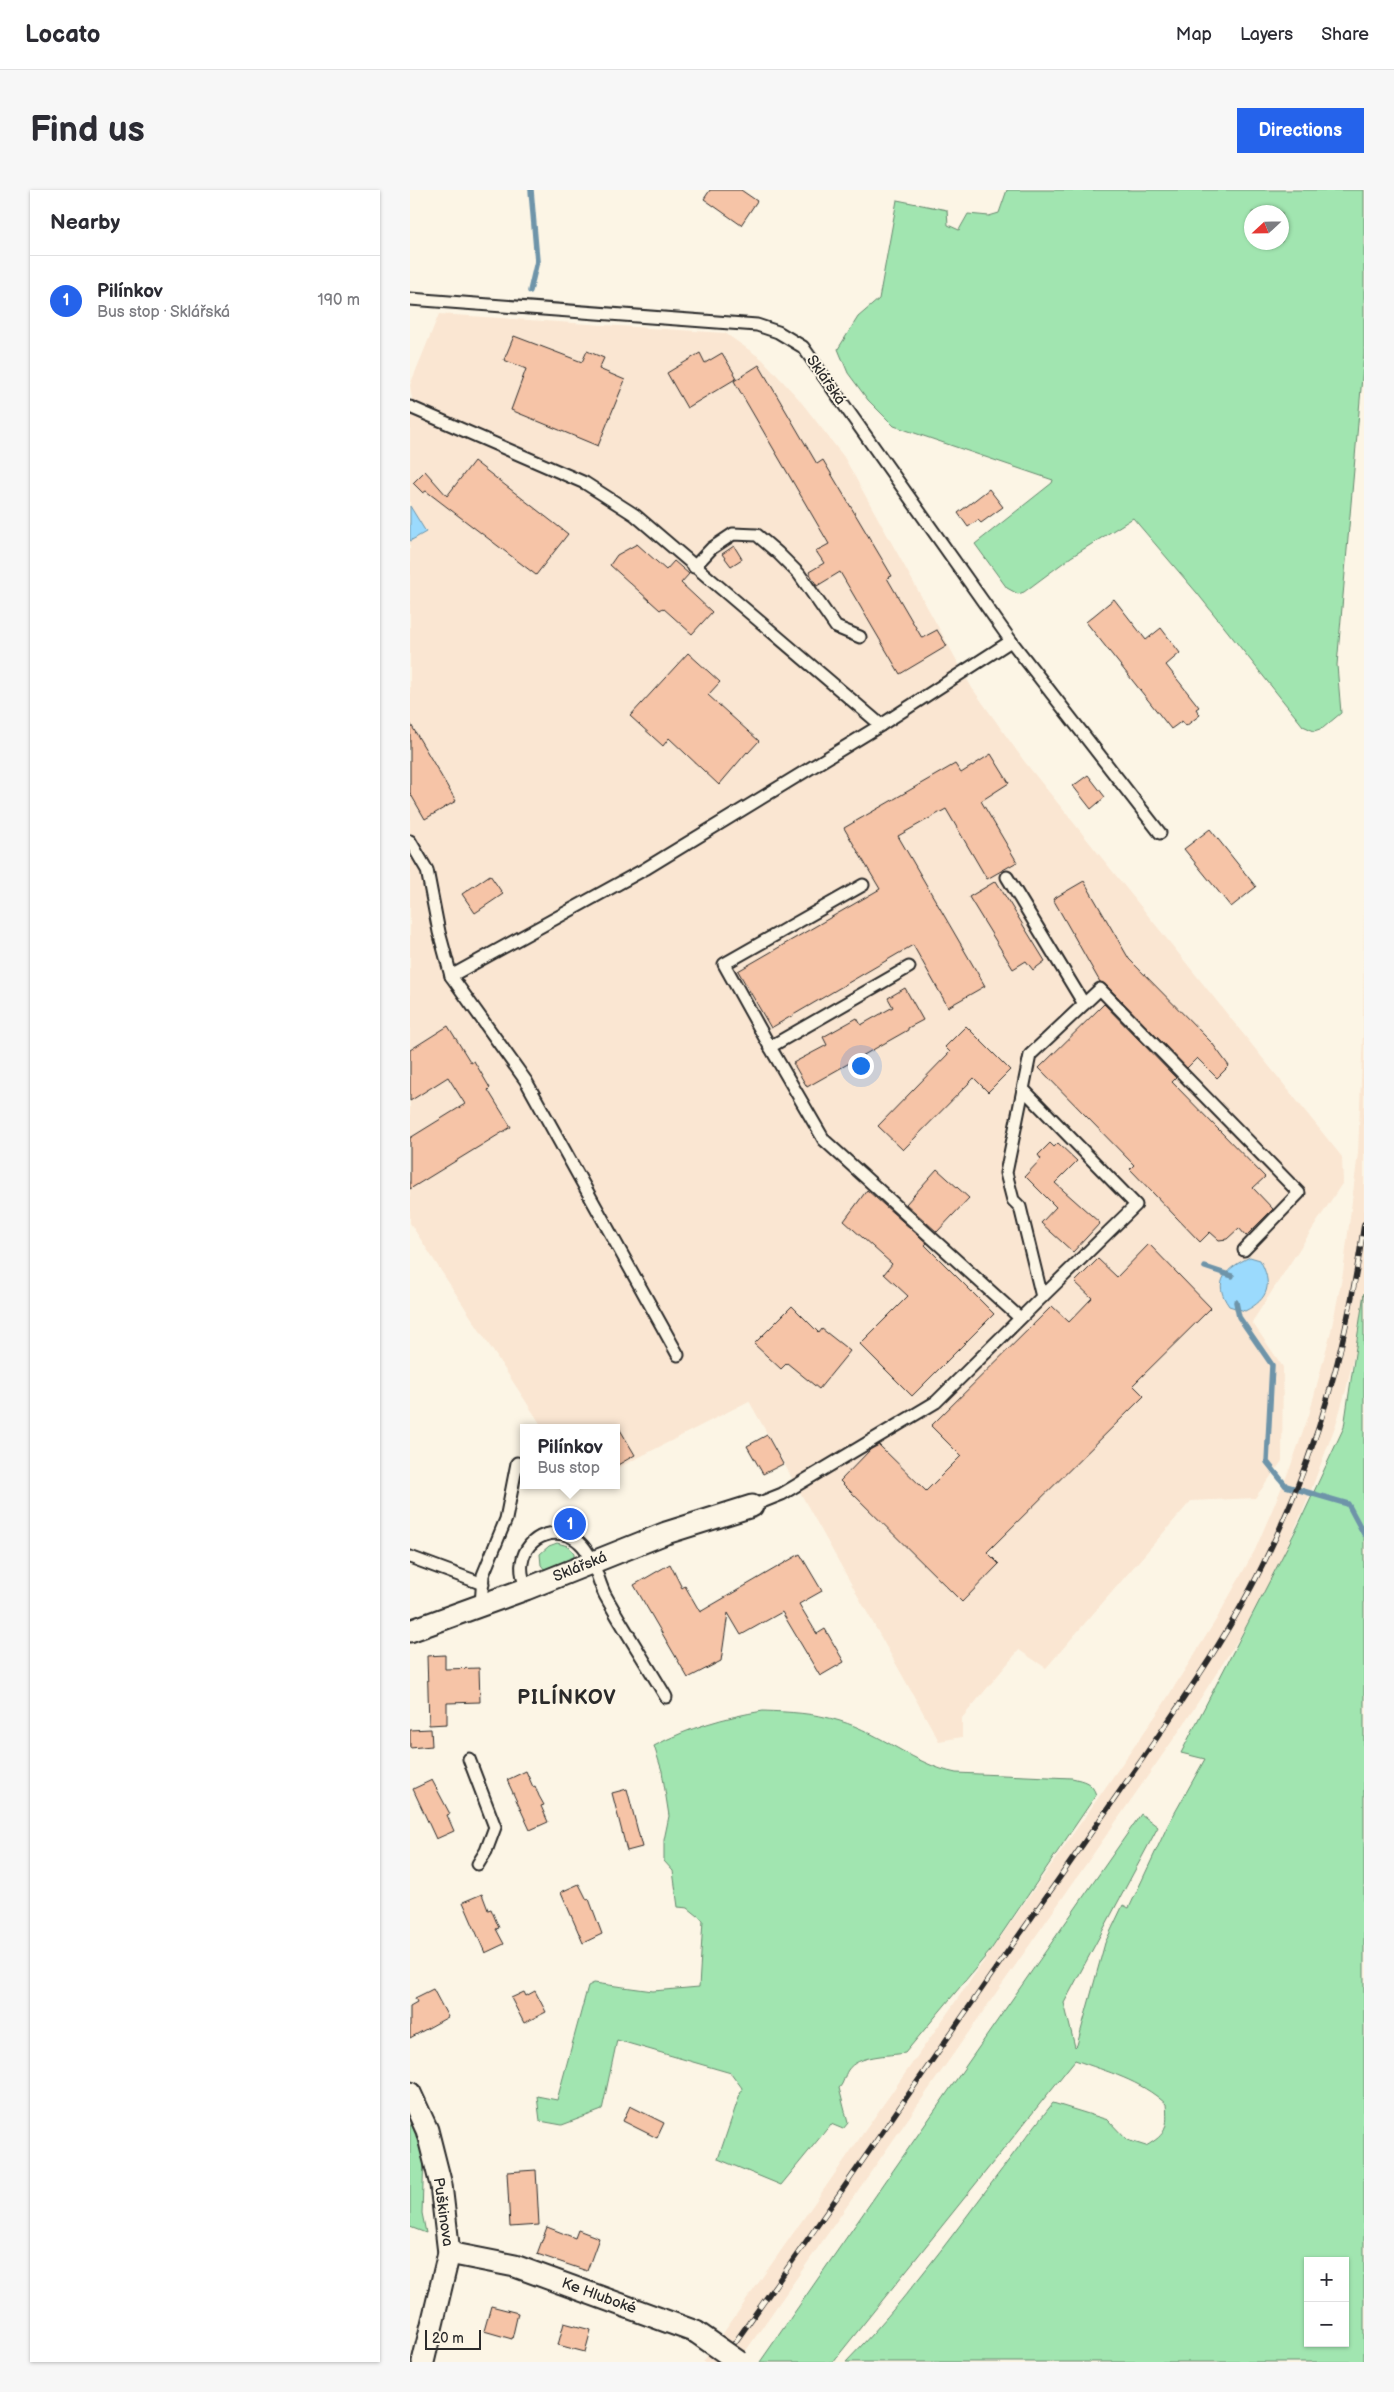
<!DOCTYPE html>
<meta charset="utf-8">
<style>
:root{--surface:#fff;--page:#f7f7f7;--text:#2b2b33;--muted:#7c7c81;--line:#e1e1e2;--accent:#2563eb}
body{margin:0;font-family:"Balsamiq Sans",sans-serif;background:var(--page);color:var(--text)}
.controls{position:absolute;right:15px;bottom:15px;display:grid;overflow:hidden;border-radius:0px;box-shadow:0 1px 4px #0004}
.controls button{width:45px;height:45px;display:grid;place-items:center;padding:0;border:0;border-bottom:1px solid var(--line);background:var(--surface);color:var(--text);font:25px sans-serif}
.compass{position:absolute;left:834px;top:15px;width:45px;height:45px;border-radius:50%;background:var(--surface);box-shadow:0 1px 4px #0004;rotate:248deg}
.scale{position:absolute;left:15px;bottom:12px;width:56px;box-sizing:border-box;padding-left:5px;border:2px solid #2b2b2b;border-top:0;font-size:14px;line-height:18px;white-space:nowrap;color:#2b2b2b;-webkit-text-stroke:4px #fcf5e5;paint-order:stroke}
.you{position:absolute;left:450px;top:875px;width:18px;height:18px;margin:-12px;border:4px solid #fff;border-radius:50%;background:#1a73e8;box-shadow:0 0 0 8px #1a73e833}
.badge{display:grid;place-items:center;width:32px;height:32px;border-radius:50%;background:var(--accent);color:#fff;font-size:16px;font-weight:700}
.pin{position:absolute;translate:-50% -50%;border:2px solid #fff;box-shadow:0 1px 5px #0006}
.popup{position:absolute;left:110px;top:1234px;width:100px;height:65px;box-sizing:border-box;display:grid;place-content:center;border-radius:0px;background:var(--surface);filter:drop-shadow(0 1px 4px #0005);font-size:16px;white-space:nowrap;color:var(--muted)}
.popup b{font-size:19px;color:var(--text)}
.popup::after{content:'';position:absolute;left:50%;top:100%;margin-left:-10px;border:10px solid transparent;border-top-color:var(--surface)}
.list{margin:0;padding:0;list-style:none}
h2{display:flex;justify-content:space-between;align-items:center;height:65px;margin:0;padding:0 20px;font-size:21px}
h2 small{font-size:16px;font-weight:400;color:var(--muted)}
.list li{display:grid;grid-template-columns:32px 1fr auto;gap:15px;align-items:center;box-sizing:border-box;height:90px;padding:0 20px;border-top:1px solid var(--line)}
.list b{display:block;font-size:19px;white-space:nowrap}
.list p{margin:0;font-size:16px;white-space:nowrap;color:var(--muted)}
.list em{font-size:16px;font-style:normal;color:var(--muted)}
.map{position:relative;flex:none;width:954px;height:2172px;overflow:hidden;border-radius:0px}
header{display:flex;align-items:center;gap:30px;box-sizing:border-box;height:70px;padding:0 25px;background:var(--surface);border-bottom:1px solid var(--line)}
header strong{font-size:24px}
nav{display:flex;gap:28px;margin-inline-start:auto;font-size:18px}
.intro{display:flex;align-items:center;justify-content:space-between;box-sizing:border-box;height:120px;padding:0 30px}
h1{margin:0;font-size:35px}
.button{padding:12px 22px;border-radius:0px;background:var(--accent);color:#fff;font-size:18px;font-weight:700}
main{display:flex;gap:30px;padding:0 30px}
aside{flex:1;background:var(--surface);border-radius:0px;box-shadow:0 1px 4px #0004}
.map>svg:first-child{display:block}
.built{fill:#fae6d2}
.green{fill:#a1e5b0;stroke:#66886e;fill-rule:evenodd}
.water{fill:#9bdafd;stroke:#6e94a9}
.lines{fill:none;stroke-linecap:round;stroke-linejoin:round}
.stream{stroke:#6e94a9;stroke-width:5.5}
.building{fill:#f6c4a7;stroke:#2b2b2b}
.lane-casing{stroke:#2b2b2b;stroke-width:15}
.street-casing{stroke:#2b2b2b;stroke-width:25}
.lane{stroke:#fcf5e5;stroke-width:11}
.street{stroke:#fcf5e5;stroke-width:21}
.rail-casing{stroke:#2b2b2b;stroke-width:5.5}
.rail{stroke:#fcf5e5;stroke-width:4;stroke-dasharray:11;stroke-linecap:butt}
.street-bridge-casing{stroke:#2b2b2b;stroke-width:25;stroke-linecap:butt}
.street-bridge{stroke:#fcf5e5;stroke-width:21}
.labels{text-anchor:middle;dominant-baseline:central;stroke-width:4;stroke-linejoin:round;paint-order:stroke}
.street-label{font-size:15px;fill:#2b2b2b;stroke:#fcf5e5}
.district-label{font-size:20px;font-weight:bold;letter-spacing:1px;fill:#2b2b2b;stroke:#fcf5e5}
</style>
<header>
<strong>Locato</strong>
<nav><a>Map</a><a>Layers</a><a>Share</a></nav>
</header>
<div class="intro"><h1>Find us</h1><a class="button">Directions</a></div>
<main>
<aside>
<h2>Nearby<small></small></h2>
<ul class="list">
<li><span class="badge">1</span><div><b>Pilínkov</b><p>Bus stop · Sklářská</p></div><em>190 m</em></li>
</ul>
</aside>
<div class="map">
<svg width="954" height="2172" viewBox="0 0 954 2172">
<rect width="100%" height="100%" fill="#fcf5e5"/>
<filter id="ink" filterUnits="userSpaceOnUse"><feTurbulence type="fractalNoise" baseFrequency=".02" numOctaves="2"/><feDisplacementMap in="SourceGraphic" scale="10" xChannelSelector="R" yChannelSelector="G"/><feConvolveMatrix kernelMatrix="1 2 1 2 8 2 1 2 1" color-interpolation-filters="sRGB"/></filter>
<g filter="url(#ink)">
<g class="built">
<polygon points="29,124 315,143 352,169 388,208 434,267 562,498 614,571 932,967 933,992 842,1132 873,1177 872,1271 845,1308 781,1311 636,1478 609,1460 552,1528 552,1547 529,1551 339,1211 206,1279 206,1238 133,1238 0,1033 0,219 3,217 0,195"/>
<polygon points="954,701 954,1121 936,1200 926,1234 895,1316 870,1372 831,1445 772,1537 328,2172 293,2172 749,1521 806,1430 845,1360 880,1278 899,1225 921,1141 933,1083 948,963 953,843"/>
</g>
<g class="green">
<path d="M 597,0 L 954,0 L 954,164 L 927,475 L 931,523 L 913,538 L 904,541 L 893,536 L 787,403 L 723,328 L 661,367 L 614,402 L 608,404 L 597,398 L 565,354 L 642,293 L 643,290 L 484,236 L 458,210 L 438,183 L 428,159 L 448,127 L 469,109 L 487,10 L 537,20 L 538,35 L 549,40 L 558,24 L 579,26 L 589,23 ZM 842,22 L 872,22 L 872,52 L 842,52 Z"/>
<path d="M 954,1103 L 954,2172 L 436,2172 C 513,2093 574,1999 643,1913 L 698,1930 L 717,1950 L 736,1956 C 757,1944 758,1937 756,1914 C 730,1890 698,1882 665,1870 L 423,2172 L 350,2172 L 731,1624 L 748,1637 L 654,1813 L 665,1857 L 667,1855 L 695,1753 L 713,1715 L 719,1718 L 758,1635 L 795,1569 L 771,1563 L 888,1336 L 934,1237 ZM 898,2071 L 935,2071 L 935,2153 L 898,2153 Z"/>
<polygon points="147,1353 158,1356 164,1363 164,1370 135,1380 131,1375 130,1364 139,1356"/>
<path d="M 353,1521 C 379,1522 405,1523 430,1531 C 471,1543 505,1575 546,1583 L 662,1588 C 674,1591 682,1592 686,1605 L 580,1761 L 495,1863 C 478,1866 448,1865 438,1880 C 434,1886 434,1893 429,1898 L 438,1933 L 433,1939 L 421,1934 L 371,1995 L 308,1969 L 332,1898 L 321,1883 L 207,1850 L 192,1920 L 152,1935 L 130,1931 L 127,1906 L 147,1910 L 178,1796 L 184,1793 L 243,1801 L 289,1797 L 293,1730 L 278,1718 L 268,1717 L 263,1681 L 254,1671 L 254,1650 L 259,1626 L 252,1581 L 244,1556 C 278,1538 315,1527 353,1521 Z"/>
<polygon points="0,1931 14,1966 12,2023 16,2043 0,2037"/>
</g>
<g class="water">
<polygon points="0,316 16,342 0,351"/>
<path d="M 840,1067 L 850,1070 C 863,1094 859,1109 835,1121 L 819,1116 C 801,1091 817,1078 840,1067 Z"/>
</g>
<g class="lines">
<g class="stream">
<polyline points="120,101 127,71 121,0"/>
<polyline points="795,1077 822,1086"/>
<polyline points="826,1112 829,1127 862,1175 857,1272 876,1296 938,1314 954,1344"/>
</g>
</g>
<g class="building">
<polygon points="300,0 331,0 347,11 331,35 294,9"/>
<polygon points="104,146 172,172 177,161 194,168 189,179 215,190 188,256 101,220 116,179 94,170"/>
<polygon points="290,163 295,173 312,163 327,188 277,218 257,183"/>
<polygon points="349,175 407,274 413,270 482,386 477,388 512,448 527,440 537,456 490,484 430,382 407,396 399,382 414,373 406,361 419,354 324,191"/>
<polygon points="64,271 158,344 126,385 16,301 13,303 3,293 15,281 37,306"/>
<polygon points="579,299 593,317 571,333 568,330 558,337 548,323"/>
<polygon points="227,354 256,380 264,371 279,384 271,393 302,422 282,444 253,418 250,420 200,375 207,365"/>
<polygon points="324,356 332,369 321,376 312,364"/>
<polygon points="704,409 736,450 751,438 770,463 756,475 789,517 786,519 790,525 776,536 772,531 761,539 676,432"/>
<polygon points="278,463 310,492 298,505 349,551 338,563 337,562 309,595 259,548 253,556 220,526"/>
<polygon points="0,533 46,611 15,629 0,603"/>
<polygon points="581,564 599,593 571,611 607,672 577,689 536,619 488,646 575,796 538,817 503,755 361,838 328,781 470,699 434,638 545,574 551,583"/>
<polygon points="678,585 695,607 681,619 663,596"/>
<polygon points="800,639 846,697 821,717 774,659"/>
<polygon points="80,685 93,704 65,723 52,704"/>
<polygon points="586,691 635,771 623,780 616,771 603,779 559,707"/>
<polygon points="674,691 719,769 802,853 819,876 807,888 787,868 777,878 695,794 690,792 643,709"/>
<polygon points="495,798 513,830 498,838 498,840 397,897 383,873 417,855 413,847 447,828 451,835 483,817 478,808"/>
<polygon points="694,814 766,888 762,892 855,987 843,998 863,1019 836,1046 829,1038 817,1049 809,1050 800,1042 790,1052 720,979 724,975 629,878"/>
<polygon points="38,836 61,873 64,871 80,898 78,900 101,937 0,999 0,948 55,914 38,887 0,911 0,860"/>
<polygon points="556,836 600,880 578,902 564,888 493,960 468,936 540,862 535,857"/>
<polygon points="640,953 644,957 648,953 667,971 645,993 690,1033 663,1062 631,1033 646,1017 615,986 631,969 628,965"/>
<polygon points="527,979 559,1008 527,1042 496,1014"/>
<polygon points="457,1000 517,1053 515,1055 584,1124 502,1206 450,1154 498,1106 474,1084 482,1074 434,1031"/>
<polygon points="739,1054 801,1118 723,1195 734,1206 577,1362 589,1374 552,1412 430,1291 461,1259 469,1255 516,1301 551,1266 521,1236 642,1116 659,1132 682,1108 665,1092 688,1069 707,1087"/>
<polygon points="382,1116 409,1143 412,1139 440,1161 409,1199 377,1173 371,1179 344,1154"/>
<polygon points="206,1233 225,1265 206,1276"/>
<polygon points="357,1245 373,1274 353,1284 337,1256"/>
<polygon points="390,1364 412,1401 389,1414 407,1444 415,1439 434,1472 410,1486 372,1422 331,1445 318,1423 311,1471 278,1488 224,1395 260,1374 272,1398 275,1396 290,1422"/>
<polygon points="35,1465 35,1479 69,1478 70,1512 37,1513 37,1534 19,1535 17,1466"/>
<polygon points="21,1539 22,1556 0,1558 0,1540"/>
<polygon points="116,1581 123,1597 125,1596 129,1606 134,1615 131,1616 138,1632 120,1640 97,1590"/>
<polygon points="22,1590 40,1624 37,1625 44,1641 26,1649 3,1599"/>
<polygon points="217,1599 232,1657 217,1661 202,1603"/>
<polygon points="169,1694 177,1710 179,1709 192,1744 173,1753 151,1702"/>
<polygon points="72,1704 78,1720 81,1719 89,1738 86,1739 94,1754 75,1763 53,1712"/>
<polygon points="23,1799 38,1827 0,1848 0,1816 7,1812 5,1808"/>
<polygon points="125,1801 136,1822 114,1833 101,1808 114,1802 116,1806"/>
<polygon points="220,1916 254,1933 247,1948 213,1931"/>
<polygon points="126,1980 129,2035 100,2037 97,1982"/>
<polygon points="137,2037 165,2048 168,2040 189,2048 177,2081 127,2064"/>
<polygon points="81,2116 108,2123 102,2149 74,2141"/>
<polygon points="154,2133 181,2140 175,2162 148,2155"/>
</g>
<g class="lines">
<defs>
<g id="lane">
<polyline points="0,109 347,135 368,142 393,157 601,451 750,643"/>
<polyline points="0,217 175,293 225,325 471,535"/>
<polyline points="284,377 302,358 323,344 347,345 368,363 389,384 426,437 450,447"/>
<polyline points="0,651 17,680 29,742 41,786 116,891 268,1165"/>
<polyline points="597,687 674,814"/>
<polyline points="499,777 360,857 414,950 610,1128"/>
<polyline points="41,786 235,679 471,535 601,451"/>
<polyline points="360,857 314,774 453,695"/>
<polyline points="613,899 726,1015 632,1107"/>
<polyline points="342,1316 372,1304 526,1212 632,1107 610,1017 603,1010 596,983 620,865 690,799 889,1003 834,1060"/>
<polyline points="0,1367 73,1394"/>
<path d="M 116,1399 C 114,1391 110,1382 112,1373 C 116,1344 150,1334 170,1353 C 184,1366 187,1389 195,1405 C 214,1439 236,1473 256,1507"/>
<polyline points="71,1416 73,1385 96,1329 107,1273"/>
<polyline points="59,1569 85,1637 76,1661 68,1674"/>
</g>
<g id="street">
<polyline points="0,1441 116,1399 256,1343 342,1316"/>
<polyline points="0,1903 17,1940 31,1995 39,2063 13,2172"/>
<polyline points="39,2063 105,2076 286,2142"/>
</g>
</defs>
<use href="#lane" class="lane-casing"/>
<use href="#street" class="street-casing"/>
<use href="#lane" class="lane"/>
<use href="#street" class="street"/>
<defs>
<path id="rail" d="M 311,2172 C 409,2035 504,1896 600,1758 C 645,1695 689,1631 733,1568 C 778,1503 824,1436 858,1364 C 910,1255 937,1153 954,1034"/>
</defs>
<use href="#rail" class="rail-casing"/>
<use href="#rail" class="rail"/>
<defs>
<polyline id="street-bridge" points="286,2142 329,2172"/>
</defs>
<use href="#street-bridge" class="street-bridge-casing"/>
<use href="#street-bridge" class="street-bridge"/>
</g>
</g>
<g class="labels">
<g class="street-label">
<text transform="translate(416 190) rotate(55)">Sklářská</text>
<text transform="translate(170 1377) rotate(-22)">Sklářská</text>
<text transform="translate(33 2022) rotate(82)">Puškinova</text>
<text transform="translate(189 2106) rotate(20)">Ke Hluboké</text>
</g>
<g class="district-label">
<text x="157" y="1508">PILÍNKOV</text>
</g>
</g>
</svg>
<div class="controls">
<button>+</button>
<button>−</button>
</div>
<svg class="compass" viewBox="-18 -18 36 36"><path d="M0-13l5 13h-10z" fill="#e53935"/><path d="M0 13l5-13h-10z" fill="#7c7c81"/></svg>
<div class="scale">20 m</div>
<div class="you"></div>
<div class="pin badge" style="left:160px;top:1334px">1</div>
<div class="popup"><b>Pilínkov</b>Bus stop</div>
</div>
</main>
